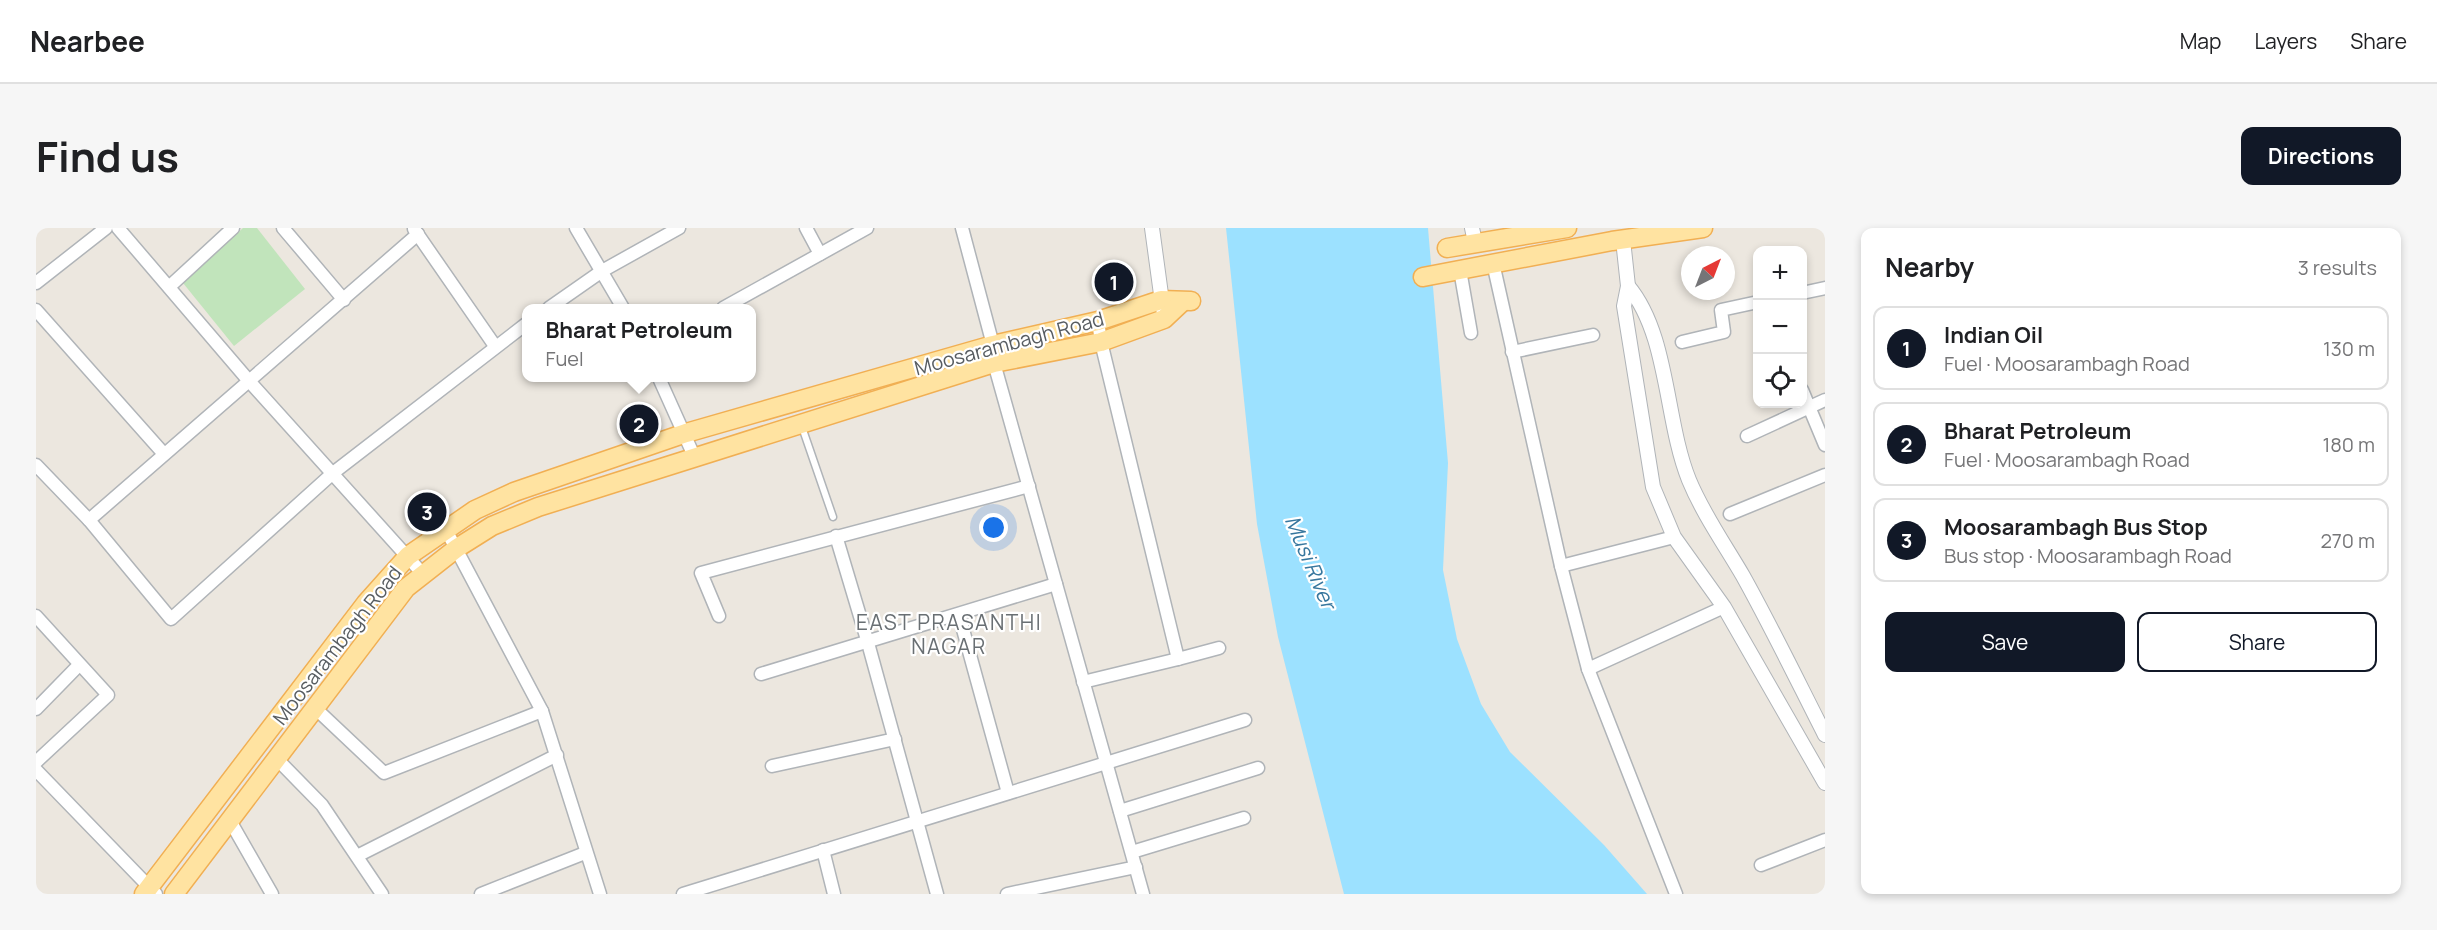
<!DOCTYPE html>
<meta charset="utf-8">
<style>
:root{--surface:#fff;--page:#f6f6f6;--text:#202124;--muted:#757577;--line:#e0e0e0;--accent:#111827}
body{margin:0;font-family:Manrope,sans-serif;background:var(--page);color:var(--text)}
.controls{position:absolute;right:18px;top:18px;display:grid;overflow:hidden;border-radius:12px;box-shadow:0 3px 9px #0003}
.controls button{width:54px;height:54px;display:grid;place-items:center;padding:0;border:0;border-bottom:2px solid var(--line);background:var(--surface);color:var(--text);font:30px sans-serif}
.compass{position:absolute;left:1645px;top:18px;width:54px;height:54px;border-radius:50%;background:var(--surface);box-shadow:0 3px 9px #0003;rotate:42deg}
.you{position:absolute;left:958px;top:300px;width:21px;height:21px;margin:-15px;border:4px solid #fff;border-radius:50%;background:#1a73e8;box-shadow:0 0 0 9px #1a73e833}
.badge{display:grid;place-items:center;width:39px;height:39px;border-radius:50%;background:var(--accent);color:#fff;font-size:20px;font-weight:700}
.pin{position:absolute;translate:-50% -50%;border:3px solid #fff;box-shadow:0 2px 6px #0006}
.popup{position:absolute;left:486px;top:76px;width:234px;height:78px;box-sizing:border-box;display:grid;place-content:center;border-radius:12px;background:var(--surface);filter:drop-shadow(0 2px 4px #0005);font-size:20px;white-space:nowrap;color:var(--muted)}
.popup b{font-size:22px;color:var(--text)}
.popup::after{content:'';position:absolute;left:50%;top:100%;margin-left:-12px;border:12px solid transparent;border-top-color:var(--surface)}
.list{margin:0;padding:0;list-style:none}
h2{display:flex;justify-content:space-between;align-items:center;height:78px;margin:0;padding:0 24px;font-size:26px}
h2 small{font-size:20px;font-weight:400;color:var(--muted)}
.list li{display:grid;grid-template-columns:39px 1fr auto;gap:18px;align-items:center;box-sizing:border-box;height:84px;margin:0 12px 12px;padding:0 12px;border:2px solid var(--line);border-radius:12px}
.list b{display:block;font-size:22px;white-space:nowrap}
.list p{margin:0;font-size:20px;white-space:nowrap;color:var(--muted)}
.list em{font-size:20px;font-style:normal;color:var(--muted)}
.actions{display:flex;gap:12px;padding:18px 24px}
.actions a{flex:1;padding:14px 0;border:2px solid var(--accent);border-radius:12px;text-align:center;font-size:21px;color:var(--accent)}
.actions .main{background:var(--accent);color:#fff}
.icon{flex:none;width:33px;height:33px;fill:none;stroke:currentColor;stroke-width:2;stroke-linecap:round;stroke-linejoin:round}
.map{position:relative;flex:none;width:1789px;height:666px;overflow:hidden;border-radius:12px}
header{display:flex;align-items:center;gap:36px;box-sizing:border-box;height:84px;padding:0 30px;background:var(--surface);border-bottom:2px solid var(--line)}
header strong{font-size:28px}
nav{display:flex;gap:33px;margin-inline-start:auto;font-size:21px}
.intro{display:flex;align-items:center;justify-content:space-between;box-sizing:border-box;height:144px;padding:0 36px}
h1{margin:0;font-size:42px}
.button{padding:15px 27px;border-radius:12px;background:var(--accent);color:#fff;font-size:21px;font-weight:700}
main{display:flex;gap:36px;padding:0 36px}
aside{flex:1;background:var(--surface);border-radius:12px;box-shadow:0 3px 9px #0003}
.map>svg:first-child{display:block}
.green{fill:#c1e4bb}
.water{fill:#9ce1ff}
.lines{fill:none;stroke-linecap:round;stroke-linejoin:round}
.service-casing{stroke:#b0b4b8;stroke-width:9}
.minor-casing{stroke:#b0b4b8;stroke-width:15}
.tertiary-casing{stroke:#b0b4b8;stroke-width:16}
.primary-casing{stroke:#f1af53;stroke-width:21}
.service{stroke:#fff;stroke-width:6}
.minor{stroke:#fff;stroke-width:12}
.tertiary{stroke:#fff;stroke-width:14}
.primary{stroke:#ffe3a1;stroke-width:18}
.labels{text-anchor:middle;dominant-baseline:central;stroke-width:4.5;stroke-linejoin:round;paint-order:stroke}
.street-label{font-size:20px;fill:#585d61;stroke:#fff}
.water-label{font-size:21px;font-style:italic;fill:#37779e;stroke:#fff}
.neighbourhood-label{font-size:21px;letter-spacing:1.5px;fill:#696f73;stroke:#fff}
</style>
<header>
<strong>Nearbee</strong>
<nav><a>Map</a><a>Layers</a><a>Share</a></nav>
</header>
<div class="intro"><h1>Find us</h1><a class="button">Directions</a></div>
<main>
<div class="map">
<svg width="1789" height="666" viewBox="0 0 1789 666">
<rect width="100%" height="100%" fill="#ece7df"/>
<polygon class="green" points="207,0 221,0 269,61 198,118 147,55"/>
<polygon class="water" points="1190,0 1392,0 1412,235 1407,342 1421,411 1445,476 1474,524 1568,617 1611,666 1308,666 1242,409 1221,296"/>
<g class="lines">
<defs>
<polyline id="service" points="766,199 797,289"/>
<g id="minor">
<polyline points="82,0 213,153 386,345"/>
<polyline points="247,0 308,72"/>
<polyline points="540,0 587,80"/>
<polyline points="770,0 784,26"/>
<polyline points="926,0 957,117"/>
<polyline points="378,1 459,118"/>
<polyline points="1457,35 1525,338 1552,441 1640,666"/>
<polyline points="1424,42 1435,105"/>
<polyline points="0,55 70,0"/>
<polyline points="133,59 197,0"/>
<polyline points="1766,65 1789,60"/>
<polyline points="513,80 566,43 643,0"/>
<polyline points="687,80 831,0"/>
<polyline points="0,82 128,226"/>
<polyline points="1062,93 1065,114 1142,431 1183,420"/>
<polyline points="1646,114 1688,104 1685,82 1722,74"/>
<polyline points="1476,124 1557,107"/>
<polyline points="958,135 1107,666"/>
<polyline points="623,150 658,228"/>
<polyline points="1766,162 1789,217"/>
<polyline points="1711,208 1789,172"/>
<polyline points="0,237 53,292 135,391 297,245 490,96"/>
<polyline points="1694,286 1789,247"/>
<polyline points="53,292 382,6"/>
<polyline points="409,300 506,483 564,666"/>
<polyline points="800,308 832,415 901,666"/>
<polyline points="1525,338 1638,309"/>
<polyline points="923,387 972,565"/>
<polyline points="0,388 72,467 0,534"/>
<polyline points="683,388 665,345 993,258"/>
<polyline points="1552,441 1688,379"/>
<polyline points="725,446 1020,356"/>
<polyline points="1047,454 1142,431"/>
<polyline points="278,479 348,545 506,483"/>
<polyline points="0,481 43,437"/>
<polyline points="240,530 286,577 346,666"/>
<polyline points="736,538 859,511"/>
<polyline points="0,542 120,666"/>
<polyline points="1084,583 1222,540"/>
<polyline points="193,591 236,666"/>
<polyline points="787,622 798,666"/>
<polyline points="1096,624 1208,590"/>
<polyline points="321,628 521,527"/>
<polyline points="1725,637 1789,612"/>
<polyline points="445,666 549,625"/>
<polyline points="647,666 1209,492"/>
<polyline points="971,666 1100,639"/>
</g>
<g id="tertiary">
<polyline points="1116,0 1127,81"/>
<polyline points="1436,0 1439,14"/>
<polyline points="1587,12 1592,58 1588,78 1617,259 1638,309 1688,379 1789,555"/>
<path d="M 1592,58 C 1633,107 1629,193 1653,252 C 1667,286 1689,317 1707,348 C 1736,400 1762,454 1789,507"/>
</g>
<g id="primary">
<polyline points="1411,20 1531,0"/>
<polyline points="1387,49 1576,13 1667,0"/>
<polyline points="108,666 330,375 372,328 439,282 478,264 650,205 957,117 1062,93 1125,72 1155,73"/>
<polyline points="138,666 370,360 421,320 456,298 502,279 958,135 1065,114 1128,91 1145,75"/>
</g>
</defs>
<use href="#service" class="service-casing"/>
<use href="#minor" class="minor-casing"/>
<use href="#tertiary" class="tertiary-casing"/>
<use href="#primary" class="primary-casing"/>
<use href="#service" class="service"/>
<use href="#minor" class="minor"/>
<use href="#tertiary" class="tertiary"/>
<use href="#primary" class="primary"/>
</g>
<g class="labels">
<g class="street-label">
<text transform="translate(973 115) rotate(-15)">Moosarambagh Road</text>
<text transform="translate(301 417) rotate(-52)">Moosarambagh Road</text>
</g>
<g class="water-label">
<text transform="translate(1275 334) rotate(67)">Musi River</text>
</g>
<g class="neighbourhood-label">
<text x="913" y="394">EAST PRASANTHI<tspan x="913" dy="24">NAGAR</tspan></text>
</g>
</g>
</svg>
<div class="controls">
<button>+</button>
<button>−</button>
<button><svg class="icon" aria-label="locate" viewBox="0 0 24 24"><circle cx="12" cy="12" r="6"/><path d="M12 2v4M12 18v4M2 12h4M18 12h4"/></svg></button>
</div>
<svg class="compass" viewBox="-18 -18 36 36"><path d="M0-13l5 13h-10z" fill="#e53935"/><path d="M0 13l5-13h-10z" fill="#757577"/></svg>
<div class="you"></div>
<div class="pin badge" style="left:1078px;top:54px">1</div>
<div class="pin badge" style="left:603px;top:196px">2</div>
<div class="popup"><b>Bharat Petroleum</b>Fuel</div>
<div class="pin badge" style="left:391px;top:284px">3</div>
</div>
<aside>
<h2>Nearby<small>3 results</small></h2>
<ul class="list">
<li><span class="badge">1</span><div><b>Indian Oil</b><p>Fuel · Moosarambagh Road</p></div><em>130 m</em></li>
<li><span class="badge">2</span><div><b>Bharat Petroleum</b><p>Fuel · Moosarambagh Road</p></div><em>180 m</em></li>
<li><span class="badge">3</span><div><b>Moosarambagh Bus Stop</b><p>Bus stop · Moosarambagh Road</p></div><em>270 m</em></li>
</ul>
<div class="actions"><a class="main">Save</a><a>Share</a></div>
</aside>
</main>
